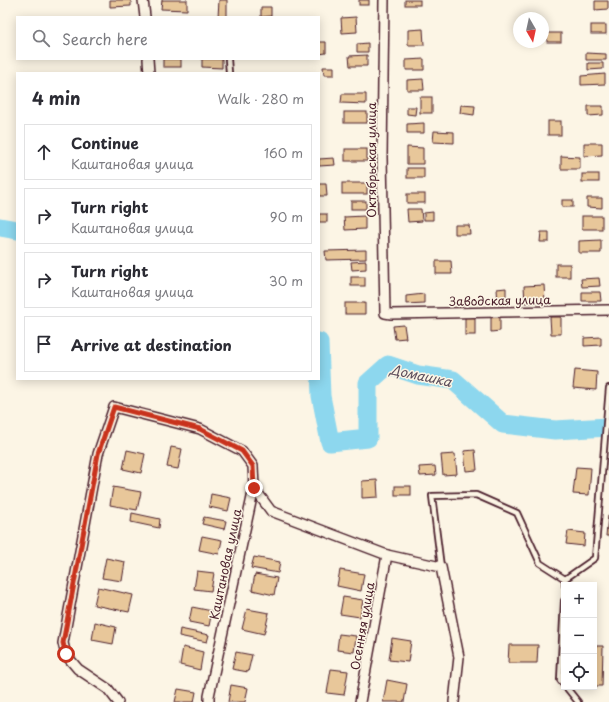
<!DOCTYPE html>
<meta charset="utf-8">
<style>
:root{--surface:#fff;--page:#f7f7f7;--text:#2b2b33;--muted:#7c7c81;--line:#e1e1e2}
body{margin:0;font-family:"Playpen Sans",sans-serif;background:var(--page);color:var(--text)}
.controls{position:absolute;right:12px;bottom:12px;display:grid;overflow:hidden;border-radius:0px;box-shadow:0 2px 10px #0003}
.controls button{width:36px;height:36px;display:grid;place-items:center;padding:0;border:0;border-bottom:1px solid var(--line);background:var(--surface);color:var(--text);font:20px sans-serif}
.compass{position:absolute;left:513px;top:12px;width:36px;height:36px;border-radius:50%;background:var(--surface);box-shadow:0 2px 10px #0003;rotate:171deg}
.stop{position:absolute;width:12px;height:12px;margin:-9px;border:3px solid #c8321e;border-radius:50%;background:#fff}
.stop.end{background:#c8321e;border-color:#fff;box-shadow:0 1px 4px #0008}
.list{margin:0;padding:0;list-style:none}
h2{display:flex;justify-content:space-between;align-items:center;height:52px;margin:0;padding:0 16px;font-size:17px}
h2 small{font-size:13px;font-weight:400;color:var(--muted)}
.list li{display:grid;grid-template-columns:26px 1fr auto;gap:12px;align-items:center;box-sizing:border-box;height:56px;margin:0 8px 8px;padding:0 8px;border:1px solid var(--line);border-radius:0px}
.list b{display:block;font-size:15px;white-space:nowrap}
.list p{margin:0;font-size:13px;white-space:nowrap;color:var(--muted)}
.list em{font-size:13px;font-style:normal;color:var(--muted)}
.icon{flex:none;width:22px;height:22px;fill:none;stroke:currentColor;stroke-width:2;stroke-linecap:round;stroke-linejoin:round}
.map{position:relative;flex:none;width:609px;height:702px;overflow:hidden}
.search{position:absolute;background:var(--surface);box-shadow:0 2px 10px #0003;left:16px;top:16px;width:304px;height:44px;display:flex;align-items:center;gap:10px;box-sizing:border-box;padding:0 14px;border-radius:0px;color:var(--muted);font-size:15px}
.panel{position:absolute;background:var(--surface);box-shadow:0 2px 10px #0003;left:16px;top:72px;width:304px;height:308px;border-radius:0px}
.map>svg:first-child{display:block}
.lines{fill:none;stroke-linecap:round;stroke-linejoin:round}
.river{stroke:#8dd7ee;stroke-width:19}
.building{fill:#e8c79a;stroke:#4a1f2b}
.service-casing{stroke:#4a1f2b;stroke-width:8}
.minor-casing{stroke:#4a1f2b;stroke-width:12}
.service{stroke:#fcf5e5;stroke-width:4.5}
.minor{stroke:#fcf5e5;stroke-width:9}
.route{stroke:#c8321e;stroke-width:5}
.labels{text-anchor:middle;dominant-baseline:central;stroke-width:3;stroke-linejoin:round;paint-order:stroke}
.street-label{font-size:12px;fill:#4a1f2b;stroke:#fcf5e5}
.water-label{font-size:13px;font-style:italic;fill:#5b4d5c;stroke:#fcf5e5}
</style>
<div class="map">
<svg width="609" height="702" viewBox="0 0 609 702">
<rect width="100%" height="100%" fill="#fcf5e5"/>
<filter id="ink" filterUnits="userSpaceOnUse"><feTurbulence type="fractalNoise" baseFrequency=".025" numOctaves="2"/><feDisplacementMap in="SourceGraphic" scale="8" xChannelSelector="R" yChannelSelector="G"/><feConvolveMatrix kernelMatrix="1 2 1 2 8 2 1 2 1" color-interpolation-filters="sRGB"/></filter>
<g filter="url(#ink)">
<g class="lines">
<g class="river">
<polyline points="0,227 17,230"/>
<polyline points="319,342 321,396 330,442 368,438 368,383 388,365 418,375 453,380 503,424 555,430 609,427"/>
</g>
</g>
<g class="building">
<polygon points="110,0 131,0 131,6 110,7"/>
<polygon points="162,0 187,0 187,10 161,9"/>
<polygon points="219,0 227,0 227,17 218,17"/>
<rect x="359" y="0" width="10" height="5"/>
<rect x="405" y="0" width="15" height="5"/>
<polygon points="595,1 608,1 608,9 595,10"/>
<polygon points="261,7 271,7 271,16 261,17"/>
<polygon points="356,17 357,32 342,33 341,18"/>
<rect x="591" y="25" width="15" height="9"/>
<polygon points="423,29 424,45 408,45 408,30"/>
<rect x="547" y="33" width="14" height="9"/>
<polygon points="319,42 326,42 326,53 319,54"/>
<polygon points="368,43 368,52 357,52 357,44"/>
<polygon points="586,53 606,54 606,60 586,60"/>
<polygon points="367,55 367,66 350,66 349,56"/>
<rect x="163" y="59" width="18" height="8"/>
<polygon points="202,59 222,59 222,68 202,67"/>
<polygon points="424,59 424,70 406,70 406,60"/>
<polygon points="588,63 603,63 603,69 588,70"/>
<polygon points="323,67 334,67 334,75 324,75"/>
<polygon points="605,74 605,84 581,85 581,76"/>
<polygon points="423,79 424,90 407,90 407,80"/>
<polygon points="342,94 366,94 366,104 341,103"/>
<rect x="420" y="97" width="12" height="16"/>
<polygon points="461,105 475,106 474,115 460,113"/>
<polygon points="588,106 603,106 603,115 588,116"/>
<polygon points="407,107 416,107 415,115 407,114"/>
<rect x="344" y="112" width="23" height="11"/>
<rect x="548" y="121" width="13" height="14"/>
<polygon points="424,123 424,133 407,133 407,124"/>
<polygon points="434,131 454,132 454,143 433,142"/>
<polygon points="584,143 602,143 602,155 584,156"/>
<polygon points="407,147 423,148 423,164 407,164"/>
<rect x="345" y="149" width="22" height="12"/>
<polygon points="561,156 580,157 580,169 561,169"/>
<polygon points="334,158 335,165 319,166 319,159"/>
<rect x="407" y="168" width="17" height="10"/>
<rect x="582" y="174" width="17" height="8"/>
<rect x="342" y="183" width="25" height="11"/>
<polygon points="319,184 326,184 327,196 319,196"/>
<rect x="407" y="194" width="18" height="9"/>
<polygon points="587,198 602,198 602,208 587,207"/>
<rect x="562" y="200" width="11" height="7"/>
<rect x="351" y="201" width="15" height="8"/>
<polygon points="407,209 421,209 422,221 408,222"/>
<polygon points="433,212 433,220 424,220 424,213"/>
<rect x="319" y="214" width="8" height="8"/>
<polygon points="365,216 365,229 345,230 344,217"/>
<rect x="582" y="216" width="20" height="13"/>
<polygon points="455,225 469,225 470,234 455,234"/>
<polygon points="541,232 549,232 549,242 540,242"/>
<polygon points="601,240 601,253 579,253 579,241"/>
<polygon points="366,250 366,259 326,260 325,251"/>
<polygon points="366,261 366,269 352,270 351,262"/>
<polygon points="436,261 451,261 452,274 436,274"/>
<rect x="556" y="264" width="14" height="13"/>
<rect x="351" y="277" width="14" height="9"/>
<polygon points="599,278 600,286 582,287 581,279"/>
<polygon points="544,285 545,302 525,303 524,286"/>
<polygon points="506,288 506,304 498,304 497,289"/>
<polygon points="582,292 600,292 601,301 582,301"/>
<polygon points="424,294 424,303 406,304 406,296"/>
<rect x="345" y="303" width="20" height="11"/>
<rect x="465" y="316" width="10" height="19"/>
<polygon points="491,316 500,316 500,331 491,332"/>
<polygon points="550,317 561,317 561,334 551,334"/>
<polygon points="404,325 406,338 395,339 393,326"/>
<polygon points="601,337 601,345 584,346 584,338"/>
<polygon points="575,370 597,372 596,390 573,388"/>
<polygon points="171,447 182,449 178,469 167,467"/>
<polygon points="127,450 145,454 141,473 123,469"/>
<polygon points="475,450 477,470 466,471 464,451"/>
<polygon points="455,454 457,474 443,475 441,455"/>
<polygon points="435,466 436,475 420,476 419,467"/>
<polygon points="576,467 591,468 589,495 573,494"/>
<polygon points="377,480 378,497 362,498 362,481"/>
<rect x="395" y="486" width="16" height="9"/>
<polygon points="113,487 141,492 137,510 110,505"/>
<polygon points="211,494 231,498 228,511 209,507"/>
<polygon points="132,513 160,519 159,528 131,522"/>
<polygon points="608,516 609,516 609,536 606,536"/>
<polygon points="204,517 226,521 224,529 202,524"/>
<polygon points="568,531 585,533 584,546 566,544"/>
<polygon points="202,536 222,540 219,554 199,550"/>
<polygon points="254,557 280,562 278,573 251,568"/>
<polygon points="106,558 125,562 122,581 102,578"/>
<polygon points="340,570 364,574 361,591 337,586"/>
<polygon points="197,571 214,573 211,591 194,589"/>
<polygon points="255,574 277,578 274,595 252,590"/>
<polygon points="98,587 133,595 129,612 94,605"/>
<polygon points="343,597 363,600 360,617 340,614"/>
<polygon points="192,607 212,611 209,626 189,622"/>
<polygon points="247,609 269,613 264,634 242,629"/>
<polygon points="95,622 116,627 113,644 92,640"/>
<polygon points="180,629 209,635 207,642 179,636"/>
<polygon points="339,634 356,636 354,652 337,650"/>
<polygon points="392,638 411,641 408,662 389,660"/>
<polygon points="509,645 538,645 537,663 508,663"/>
<polygon points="594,646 603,646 602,686 594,686"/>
<polygon points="183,647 203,652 200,670 180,665"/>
<polygon points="236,652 252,655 248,672 232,669"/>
<polygon points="331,669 348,671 344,695 327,693"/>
<polygon points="387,680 407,684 404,702 383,702"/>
<polygon points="231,685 248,688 245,702 228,702"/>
<polygon points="178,689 196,692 194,702 175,702"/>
</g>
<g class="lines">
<defs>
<g id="service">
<polyline points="228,59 229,73"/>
<polyline points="441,567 432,496 476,495 517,513 540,563 565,579"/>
<polyline points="565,585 565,579 595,558 609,388"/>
<polyline points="564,601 560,680 564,685"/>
<polyline points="566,687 578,702"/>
</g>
<g id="minor">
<polyline points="143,0 145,17"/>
<polyline points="384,0 382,157 385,313 391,314 609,310"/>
<polyline points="148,59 149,73"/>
<polyline points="254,488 271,511 387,555 441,567 459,657 454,702"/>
<polyline points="118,702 108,689 78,669 66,655 63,643 98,454 114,407 200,429 242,451 253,466 254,488 209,696 209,702"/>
<polyline points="360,702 387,555"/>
</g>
</defs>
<use href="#service" class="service-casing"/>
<use href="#minor" class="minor-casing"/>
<use href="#service" class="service"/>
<use href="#minor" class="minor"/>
</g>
</g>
<g class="lines" filter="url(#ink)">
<polyline class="route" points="66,654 63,643 98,454 114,407 200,429 242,451 253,466 254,488"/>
</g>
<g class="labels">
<g class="street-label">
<text transform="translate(371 160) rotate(-90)">Октябрьская улица</text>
<text transform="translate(500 300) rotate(-1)">Заводская улица</text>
<text transform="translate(225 564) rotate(-78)">Каштановая улица</text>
<text transform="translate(362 626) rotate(-80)">Осенняя улица</text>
</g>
<g class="water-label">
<text transform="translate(421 375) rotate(12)">Домашка</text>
</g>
</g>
</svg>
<div class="controls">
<button>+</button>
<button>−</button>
<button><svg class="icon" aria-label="locate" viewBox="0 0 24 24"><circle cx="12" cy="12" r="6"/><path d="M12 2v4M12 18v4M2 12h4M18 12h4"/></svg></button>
</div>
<svg class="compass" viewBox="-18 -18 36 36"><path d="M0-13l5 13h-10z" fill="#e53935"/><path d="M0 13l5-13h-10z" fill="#7c7c81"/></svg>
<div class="stop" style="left:66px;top:654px"></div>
<div class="stop end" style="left:254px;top:488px"></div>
<div class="search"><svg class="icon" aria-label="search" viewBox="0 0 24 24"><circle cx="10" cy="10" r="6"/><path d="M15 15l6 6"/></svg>Search here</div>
<section class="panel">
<h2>4 min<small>Walk · 280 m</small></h2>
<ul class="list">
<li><svg class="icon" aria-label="ahead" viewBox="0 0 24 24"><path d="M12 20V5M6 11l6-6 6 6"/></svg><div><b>Continue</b><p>Каштановая улица</p></div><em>160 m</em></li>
<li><svg class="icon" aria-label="right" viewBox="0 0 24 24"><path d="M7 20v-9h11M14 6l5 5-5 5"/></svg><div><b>Turn right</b><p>Каштановая улица</p></div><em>90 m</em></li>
<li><svg class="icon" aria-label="right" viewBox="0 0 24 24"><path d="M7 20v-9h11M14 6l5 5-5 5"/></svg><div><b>Turn right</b><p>Каштановая улица</p></div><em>30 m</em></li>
<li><svg class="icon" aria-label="arrive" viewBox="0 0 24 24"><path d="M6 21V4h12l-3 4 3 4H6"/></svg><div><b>Arrive at destination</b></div></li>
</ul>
</section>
</div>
